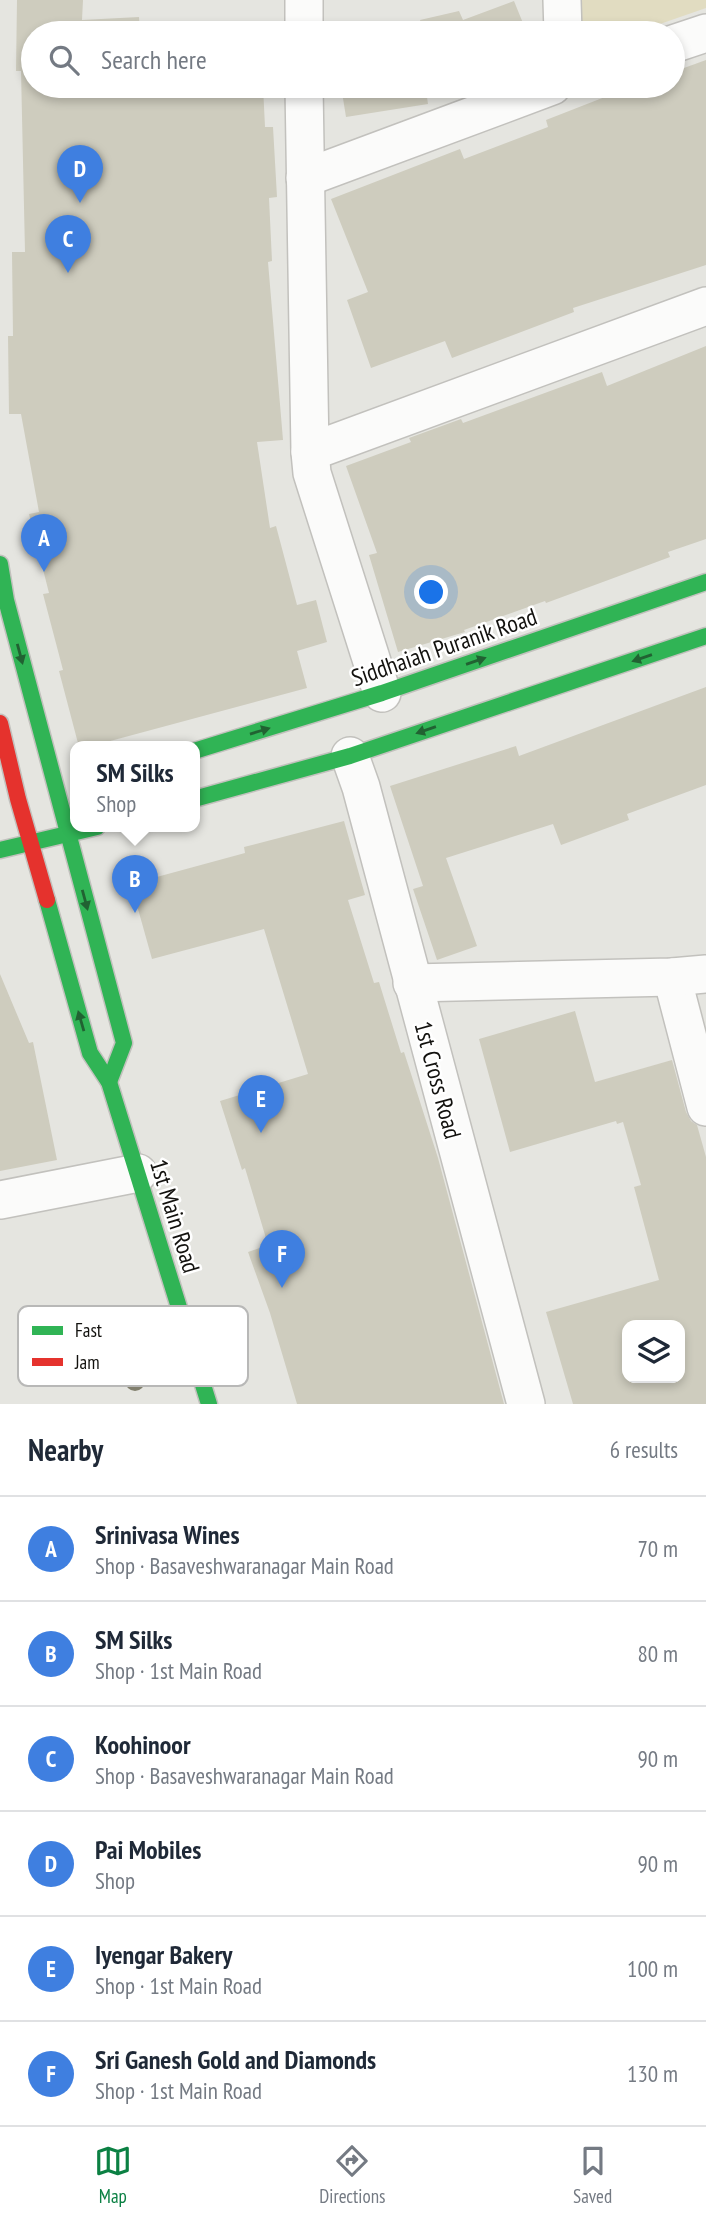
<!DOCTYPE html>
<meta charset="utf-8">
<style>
:root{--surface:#fff;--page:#f2f2f3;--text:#1f2937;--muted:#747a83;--line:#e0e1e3;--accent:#0b8043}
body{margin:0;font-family:"PT Sans Narrow",sans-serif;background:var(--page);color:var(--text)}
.controls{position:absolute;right:21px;bottom:21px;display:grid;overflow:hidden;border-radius:14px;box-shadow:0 4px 10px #0003}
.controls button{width:63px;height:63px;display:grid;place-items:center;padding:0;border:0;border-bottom:2px solid var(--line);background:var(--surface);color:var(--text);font:35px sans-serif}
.you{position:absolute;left:432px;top:593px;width:24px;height:24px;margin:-18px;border:5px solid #fff;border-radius:50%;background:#1a73e8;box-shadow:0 0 0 10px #1a73e833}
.badge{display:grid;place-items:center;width:46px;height:46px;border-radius:50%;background:var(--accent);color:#fff;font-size:23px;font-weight:700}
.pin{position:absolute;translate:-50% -58px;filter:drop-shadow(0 2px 4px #0008)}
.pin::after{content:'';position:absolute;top:37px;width:24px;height:21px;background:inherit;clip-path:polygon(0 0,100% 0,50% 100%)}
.popup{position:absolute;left:70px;top:741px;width:130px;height:91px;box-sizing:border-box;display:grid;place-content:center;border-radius:14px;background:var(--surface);filter:drop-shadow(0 2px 5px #0005);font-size:23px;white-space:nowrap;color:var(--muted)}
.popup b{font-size:26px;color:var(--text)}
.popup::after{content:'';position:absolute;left:50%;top:100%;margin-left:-14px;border:14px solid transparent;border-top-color:var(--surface)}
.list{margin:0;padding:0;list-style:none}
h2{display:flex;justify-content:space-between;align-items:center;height:91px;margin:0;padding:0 28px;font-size:30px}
h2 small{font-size:23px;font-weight:400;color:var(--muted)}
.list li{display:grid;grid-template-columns:46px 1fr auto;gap:21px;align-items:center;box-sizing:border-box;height:105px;padding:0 28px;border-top:2px solid var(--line)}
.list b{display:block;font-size:26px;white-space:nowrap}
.list p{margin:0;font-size:23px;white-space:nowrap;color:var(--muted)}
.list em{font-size:23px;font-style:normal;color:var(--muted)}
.icon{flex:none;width:38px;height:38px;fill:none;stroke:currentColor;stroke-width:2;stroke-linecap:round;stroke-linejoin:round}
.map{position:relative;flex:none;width:706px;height:1404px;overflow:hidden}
.search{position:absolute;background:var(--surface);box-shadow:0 4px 10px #0003;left:21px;right:21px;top:21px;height:77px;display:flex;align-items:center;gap:18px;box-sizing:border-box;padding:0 24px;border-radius:38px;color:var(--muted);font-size:26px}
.sheet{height:721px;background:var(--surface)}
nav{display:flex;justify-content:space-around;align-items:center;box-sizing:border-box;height:98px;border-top:2px solid var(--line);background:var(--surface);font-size:19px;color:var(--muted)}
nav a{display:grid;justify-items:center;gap:4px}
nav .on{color:var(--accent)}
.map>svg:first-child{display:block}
.green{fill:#e1dcc1}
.building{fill:#ceccbe;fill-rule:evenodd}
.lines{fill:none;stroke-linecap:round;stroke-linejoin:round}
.street-casing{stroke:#c2c1bd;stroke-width:40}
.fast-casing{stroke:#c2c1bd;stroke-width:19}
.jam-casing{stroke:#c2c1bd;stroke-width:19}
.street{stroke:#fbfbfa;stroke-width:37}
.fast{stroke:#30b455;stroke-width:16}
.jam{stroke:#e5322d;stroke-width:16}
.tree{fill:#817f6d}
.oneway{fill:#216232}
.labels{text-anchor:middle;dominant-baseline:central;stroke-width:5;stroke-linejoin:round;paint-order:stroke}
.street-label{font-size:24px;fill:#12110e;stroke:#fff}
.key{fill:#fff;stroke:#b8b8b7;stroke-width:2}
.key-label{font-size:19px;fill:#12110e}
</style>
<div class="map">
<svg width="706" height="1404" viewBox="0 0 706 1404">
<rect width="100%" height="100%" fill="#e5e5e0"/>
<polygon class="green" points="576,0 706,0 706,8 634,33 575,33"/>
<g class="building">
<polygon points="17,0 83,0 82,20 139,17 140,33 33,33 33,86 263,86 265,127 273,127 277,197 269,198 272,261 268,262 283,440 257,442 270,528 276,526 297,605 316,600 327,642 297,651 307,688 88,747 79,747 59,671 63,670 43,594 49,593 29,514 39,512 21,414 9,414 8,336 13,336 12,252 25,252 21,71 16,71"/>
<polygon points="514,1 527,33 404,33 423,30 420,20 459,11 463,20"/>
<polygon points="706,60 706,265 573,308 574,312 452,358 445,341 371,368 347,300 368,292 331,199 460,149 464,159 548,127 546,120 633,86 673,86 673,72"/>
<polygon points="341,86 457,86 427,97 428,104 346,117"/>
<polygon points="706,346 706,539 668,552 670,557 611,579 546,603 545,601 464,630 465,632 398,652 369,555 377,553 346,466 411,442 409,438 461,419 463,423 602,372 607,386"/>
<polygon points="706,687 706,785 627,814 629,820 561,845 553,824 446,858 477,946 437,960 413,889 423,886 390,786 516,746 519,756"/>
<polygon points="344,821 365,895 348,900 374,983 379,982 401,1053 404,1052 438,1158 504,1404 297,1404 270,1313 248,1252 268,1245 245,1168 242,1170 220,1101 308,1074 264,929 152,959 131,884 245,853 244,847"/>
<polygon points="0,974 29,1043 33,1042 57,1160 0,1171"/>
<path d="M 575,1011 L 595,1082 L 672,1060 L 686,1112 L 691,1121 L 697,1125 L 706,1157 L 706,1404 L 573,1404 L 546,1312 L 659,1280 L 634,1187 L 641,1185 L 623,1122 L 617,1124 L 616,1121 L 510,1152 L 479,1039 ZM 627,1325 L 680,1325 L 680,1378 L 627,1378 Z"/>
</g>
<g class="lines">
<defs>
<g id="street">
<polyline points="304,0 304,33"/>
<polyline points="562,0 563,33"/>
<polyline points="673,44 706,33"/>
<polyline points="304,86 310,452 312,473 382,693"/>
<polyline points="305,178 552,86"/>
<polyline points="310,452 706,306"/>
<polyline points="350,756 361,787 526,1404"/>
<polyline points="672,977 706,1107"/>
<polyline points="412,983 672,977 706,974"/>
<polyline points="0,1200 138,1173"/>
</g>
<g id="fast">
<polyline points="0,564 6,600 124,1043 109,1082"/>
<polyline points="194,751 382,693 706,582"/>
<polyline points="194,799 350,756 706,636"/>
<polyline points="0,850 97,827"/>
<polyline points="47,900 90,1053 109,1082 209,1404"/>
</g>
<polyline id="jam" points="0,723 18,799 47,900"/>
</defs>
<use href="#street" class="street-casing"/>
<use href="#fast" class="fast-casing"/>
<use href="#jam" class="jam-casing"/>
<use href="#street" class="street"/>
<use href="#fast" class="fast"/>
<use href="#jam" class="jam"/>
</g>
<circle class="tree" cx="135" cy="1381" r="10"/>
<defs><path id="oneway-solid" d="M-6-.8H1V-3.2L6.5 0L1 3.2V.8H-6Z" transform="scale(1.75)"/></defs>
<g class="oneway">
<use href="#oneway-solid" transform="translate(20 654) rotate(75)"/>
<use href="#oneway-solid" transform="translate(642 658) rotate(161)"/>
<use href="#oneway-solid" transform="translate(476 661) rotate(-19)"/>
<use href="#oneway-solid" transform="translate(426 730) rotate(161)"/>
<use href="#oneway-solid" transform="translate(260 731) rotate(-17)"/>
<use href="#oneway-solid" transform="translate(85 900) rotate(75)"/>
<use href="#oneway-solid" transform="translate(81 1021) rotate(-106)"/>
</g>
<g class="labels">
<g class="street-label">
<text transform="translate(444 647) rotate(-19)">Siddhaiah Puranik Road</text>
<text transform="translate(438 1080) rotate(75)">1st Cross Road</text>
<text transform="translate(175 1216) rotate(73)">1st Main Road</text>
</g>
</g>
<rect x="18" y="1306" width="230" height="80" rx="10" class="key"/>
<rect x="32" y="1326" width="31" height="9" fill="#30b455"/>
<rect x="32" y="1358" width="31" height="8" fill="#e5322d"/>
<g class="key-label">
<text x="75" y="1337">Fast</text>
<text x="75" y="1369">Jam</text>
</g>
</svg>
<div class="controls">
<button><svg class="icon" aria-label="layers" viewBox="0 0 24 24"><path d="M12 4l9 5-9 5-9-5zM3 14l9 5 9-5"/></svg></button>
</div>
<div class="you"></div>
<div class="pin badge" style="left:44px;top:572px;background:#3f7fe0">A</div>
<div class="pin badge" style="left:135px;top:913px;background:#3f7fe0">B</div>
<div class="popup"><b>SM Silks</b>Shop</div>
<div class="pin badge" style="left:68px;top:273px;background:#3f7fe0">C</div>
<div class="pin badge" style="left:80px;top:203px;background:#3f7fe0">D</div>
<div class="pin badge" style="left:261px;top:1133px;background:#3f7fe0">E</div>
<div class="pin badge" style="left:282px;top:1288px;background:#3f7fe0">F</div>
<div class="search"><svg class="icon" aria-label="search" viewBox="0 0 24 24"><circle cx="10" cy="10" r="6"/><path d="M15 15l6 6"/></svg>Search here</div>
</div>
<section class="sheet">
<h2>Nearby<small>6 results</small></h2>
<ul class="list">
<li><span class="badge" style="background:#3f7fe0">A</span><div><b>Srinivasa Wines</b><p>Shop · Basaveshwaranagar Main Road</p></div><em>70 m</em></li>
<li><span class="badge" style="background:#3f7fe0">B</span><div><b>SM Silks</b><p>Shop · 1st Main Road</p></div><em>80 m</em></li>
<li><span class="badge" style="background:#3f7fe0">C</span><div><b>Koohinoor</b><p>Shop · Basaveshwaranagar Main Road</p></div><em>90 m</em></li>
<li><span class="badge" style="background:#3f7fe0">D</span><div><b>Pai Mobiles</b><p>Shop</p></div><em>90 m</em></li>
<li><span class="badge" style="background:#3f7fe0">E</span><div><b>Iyengar Bakery</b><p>Shop · 1st Main Road</p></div><em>100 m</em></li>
<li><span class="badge" style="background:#3f7fe0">F</span><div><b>Sri Ganesh Gold and Diamonds</b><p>Shop · 1st Main Road</p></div><em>130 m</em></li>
</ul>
</section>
<nav>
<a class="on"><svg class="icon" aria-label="map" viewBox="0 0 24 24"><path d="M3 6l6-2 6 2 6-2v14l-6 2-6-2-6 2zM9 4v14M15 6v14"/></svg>Map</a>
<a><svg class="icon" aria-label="directions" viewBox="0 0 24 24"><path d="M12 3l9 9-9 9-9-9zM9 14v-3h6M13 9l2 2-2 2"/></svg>Directions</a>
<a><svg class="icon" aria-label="saved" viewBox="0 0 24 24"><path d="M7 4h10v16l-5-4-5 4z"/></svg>Saved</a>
</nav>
